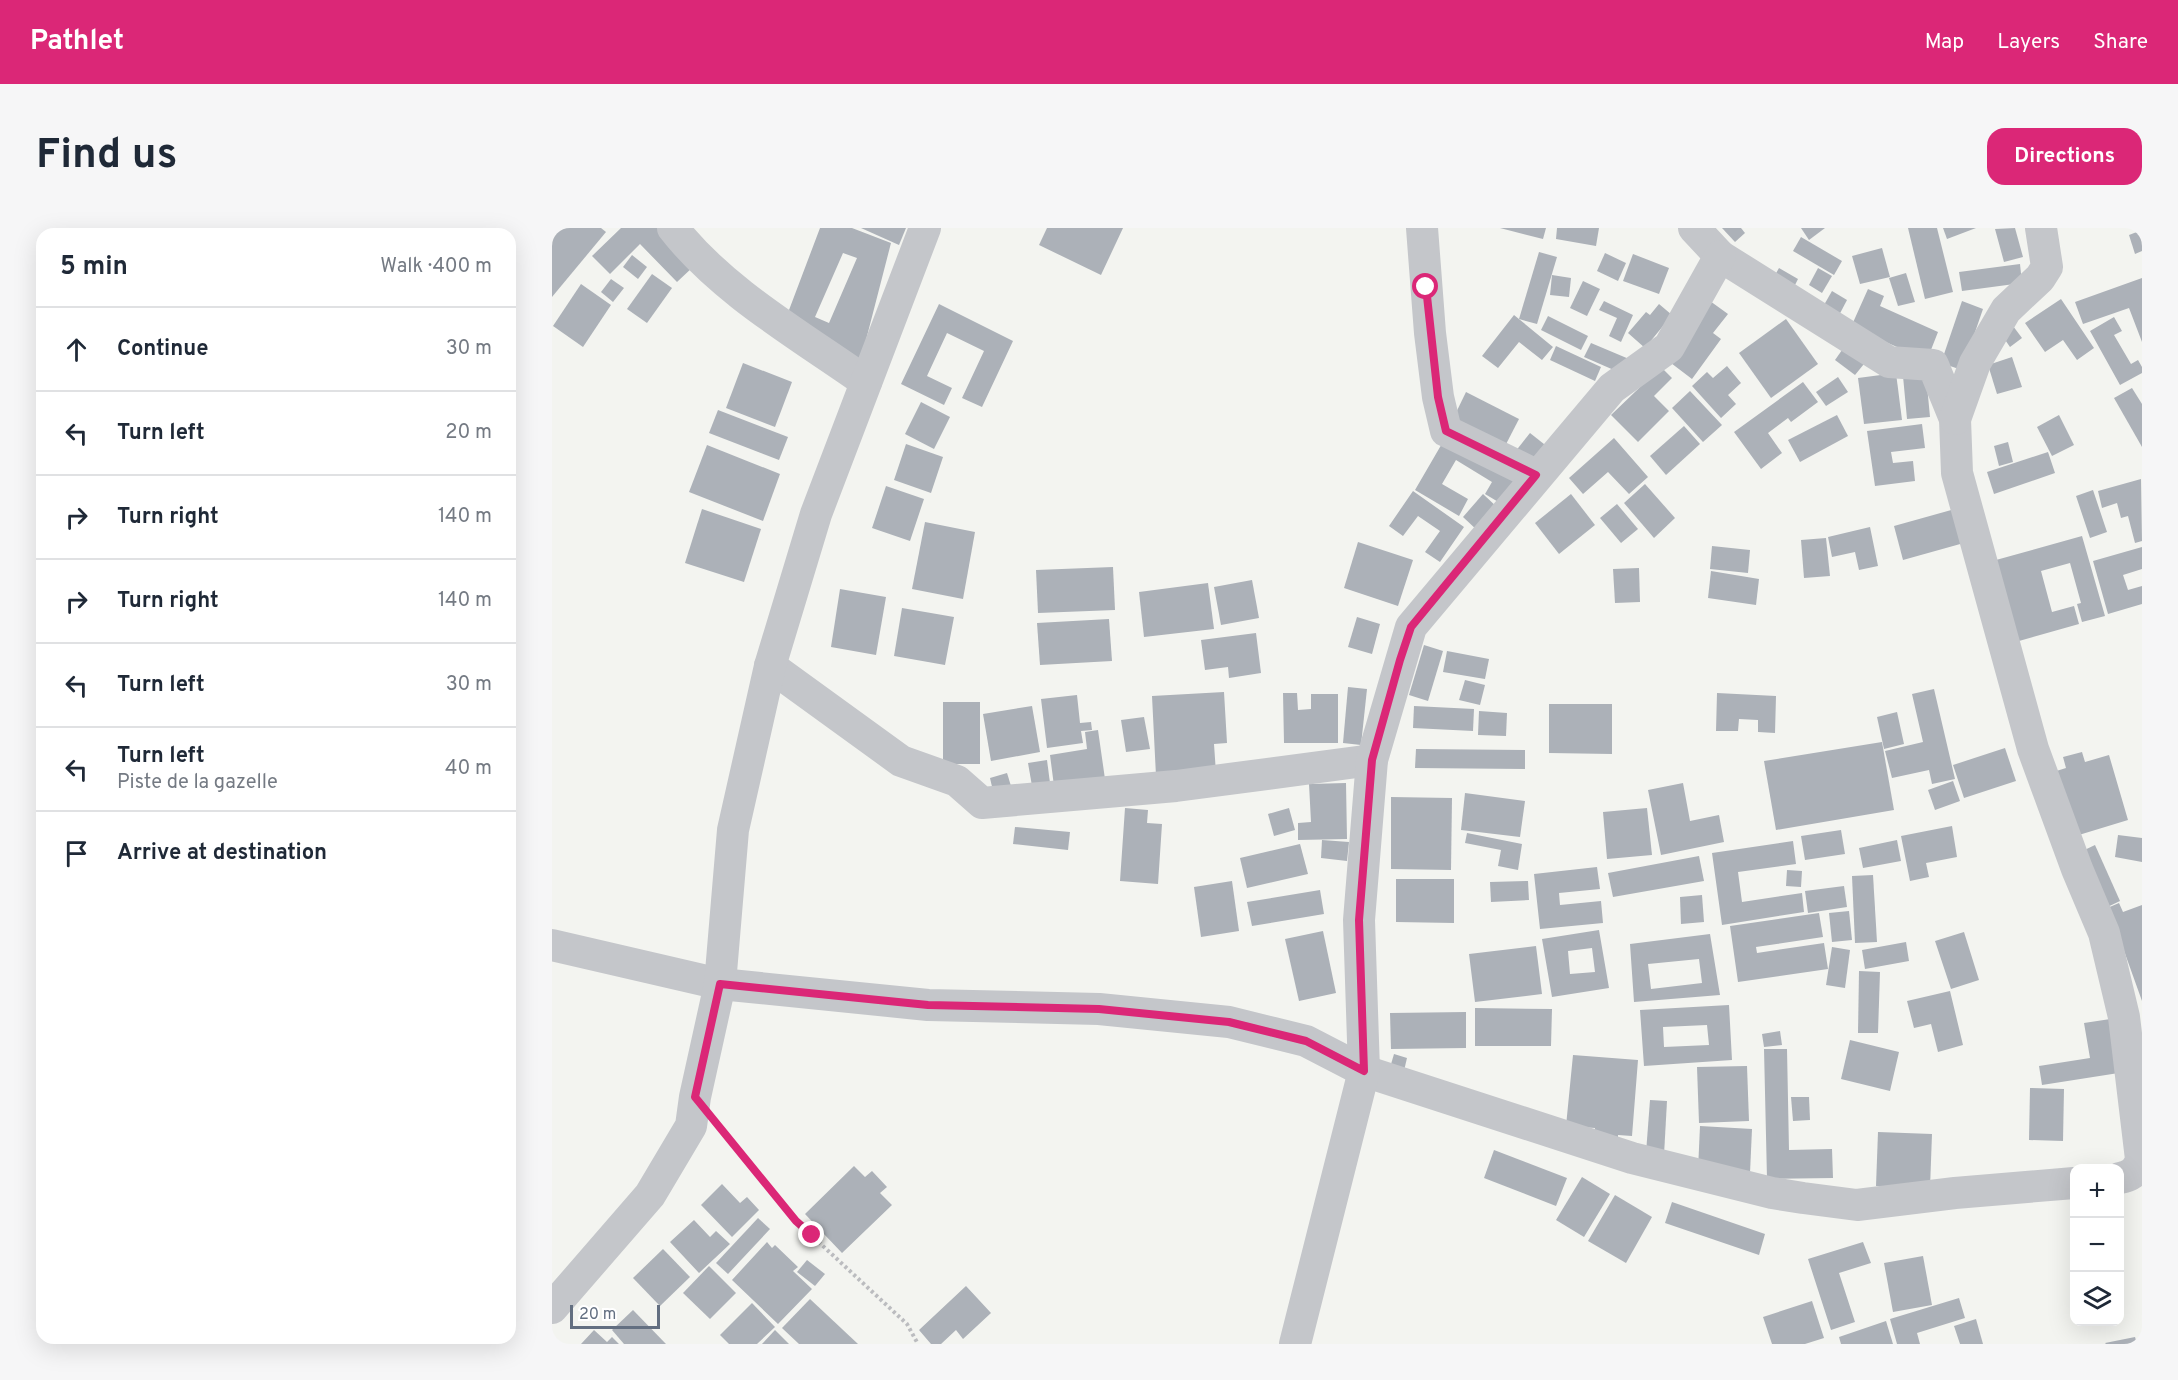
<!DOCTYPE html>
<meta charset="utf-8">
<style>
:root{--surface:#fff;--page:#f6f6f7;--text:#1f2937;--muted:#747a83;--line:#e0e1e3;--accent:#db2777}
body{margin:0;font-family:Overpass,sans-serif;background:var(--page);color:var(--text)}
.controls{position:absolute;right:18px;bottom:18px;display:grid;overflow:hidden;border-radius:12px;box-shadow:0 6px 24px #0002}
.controls button{width:54px;height:54px;display:grid;place-items:center;padding:0;border:0;border-bottom:2px solid var(--line);background:var(--surface);color:var(--text);font:30px sans-serif}
.scale{position:absolute;left:18px;bottom:15px;width:90px;box-sizing:border-box;padding-left:6px;border:3px solid #636f81;border-top:0;font-size:16px;line-height:21px;white-space:nowrap;color:#636f81;-webkit-text-stroke:4px #fff;paint-order:stroke}
.stop{position:absolute;width:18px;height:18px;margin:-14px;border:4px solid #db2777;border-radius:50%;background:#fff}
.stop.end{background:#db2777;border-color:#fff;box-shadow:0 2px 6px #0008}
.list{margin:0;padding:0;list-style:none}
h2{display:flex;justify-content:space-between;align-items:center;height:78px;margin:0;padding:0 24px;font-size:26px}
h2 small{font-size:20px;font-weight:400;color:var(--muted)}
.list li{display:grid;grid-template-columns:39px 1fr auto;gap:18px;align-items:center;box-sizing:border-box;height:84px;padding:0 24px;border-top:2px solid var(--line)}
.list b{display:block;font-size:22px;white-space:nowrap}
.list p{margin:0;font-size:20px;white-space:nowrap;color:var(--muted)}
.list em{font-size:20px;font-style:normal;color:var(--muted)}
.icon{flex:none;width:33px;height:33px;fill:none;stroke:currentColor;stroke-width:2;stroke-linecap:round;stroke-linejoin:round}
.map{position:relative;flex:none;width:1590px;height:1116px;overflow:hidden;border-radius:18px}
header{display:flex;align-items:center;gap:36px;box-sizing:border-box;height:84px;padding:0 30px;background:var(--accent);color:#fff}
header strong{font-size:28px}
nav{display:flex;gap:33px;margin-inline-start:auto;font-size:21px}
.intro{display:flex;align-items:center;justify-content:space-between;box-sizing:border-box;height:144px;padding:0 36px}
h1{margin:0;font-size:42px}
.button{padding:15px 27px;border-radius:18px;background:var(--accent);color:#fff;font-size:21px;font-weight:700}
main{display:flex;gap:36px;padding:0 36px}
aside{flex:1;background:var(--surface);border-radius:18px;box-shadow:0 6px 24px #0002}
.map>svg:first-child{display:block}
.building{fill:#acb1b8;fill-rule:evenodd}
.lines{fill:none;stroke-linecap:round;stroke-linejoin:round}
.path{stroke:#bbbcbf;stroke-width:4;stroke-dasharray:3 3;stroke-linecap:butt}
.minor{stroke:#c4c6ca;stroke-width:32}
.route{stroke:#db2777;stroke-width:8}
</style>
<header>
<strong>Pathlet</strong>
<nav><a>Map</a><a>Layers</a><a>Share</a></nav>
</header>
<div class="intro"><h1>Find us</h1><a class="button">Directions</a></div>
<main>
<aside>
<h2>5 min<small>Walk · 400 m</small></h2>
<ul class="list">
<li><svg class="icon" aria-label="ahead" viewBox="0 0 24 24"><path d="M12 20V5M6 11l6-6 6 6"/></svg><div><b>Continue</b></div><em>30 m</em></li>
<li><svg class="icon" aria-label="left" viewBox="0 0 24 24"><path d="M17 20v-9H6M10 6l-5 5 5 5"/></svg><div><b>Turn left</b></div><em>20 m</em></li>
<li><svg class="icon" aria-label="right" viewBox="0 0 24 24"><path d="M7 20v-9h11M14 6l5 5-5 5"/></svg><div><b>Turn right</b></div><em>140 m</em></li>
<li><svg class="icon" aria-label="right" viewBox="0 0 24 24"><path d="M7 20v-9h11M14 6l5 5-5 5"/></svg><div><b>Turn right</b></div><em>140 m</em></li>
<li><svg class="icon" aria-label="left" viewBox="0 0 24 24"><path d="M17 20v-9H6M10 6l-5 5 5 5"/></svg><div><b>Turn left</b></div><em>30 m</em></li>
<li><svg class="icon" aria-label="left" viewBox="0 0 24 24"><path d="M17 20v-9H6M10 6l-5 5 5 5"/></svg><div><b>Turn left</b><p>Piste de la gazelle</p></div><em>40 m</em></li>
<li><svg class="icon" aria-label="arrive" viewBox="0 0 24 24"><path d="M6 21V4h12l-3 4 3 4H6"/></svg><div><b>Arrive at destination</b></div></li>
</ul>
</aside>
<div class="map">
<svg width="1590" height="1116" viewBox="0 0 1590 1116">
<rect width="100%" height="100%" fill="#f3f4f0"/>
<g class="building">
<polygon points="0,0 49,0 54,4 0,69"/>
<polygon points="69,0 105,0 142,38 125,54 88,16 58,46 40,28"/>
<path d="M 268,0 L 300,0 L 339,15 L 306,143 L 234,90 ZM 291,25 L 305,30 L 277,95 L 263,89 Z"/>
<polygon points="309,0 354,0 347,17"/>
<polygon points="495,0 571,0 549,47 487,17"/>
<polygon points="948,0 994,0 991,11"/>
<polygon points="1005,0 1047,0 1044,18 1004,11"/>
<polygon points="1170,0 1189,0 1193,5 1183,14"/>
<polygon points="1249,0 1273,0 1257,12"/>
<polygon points="1356,0 1385,0 1401,64 1373,71"/>
<polygon points="1391,0 1424,0 1395,11"/>
<polygon points="1463,0 1471,29 1452,34 1443,1"/>
<polygon points="1590,2 1590,23 1583,26 1577,7"/>
<polygon points="1249,9 1290,33 1282,47 1241,23"/>
<polygon points="1330,20 1338,49 1308,56 1300,28"/>
<polygon points="987,24 1005,29 985,96 967,91"/>
<polygon points="1053,25 1074,35 1066,53 1045,43"/>
<polygon points="1081,26 1117,40 1107,66 1071,53"/>
<polygon points="80,27 95,39 86,51 71,39"/>
<polygon points="1468,36 1470,55 1410,63 1407,44"/>
<polygon points="1227,40 1246,51 1238,67 1218,56"/>
<polygon points="1266,40 1280,48 1270,65 1257,57"/>
<polygon points="1354,45 1363,74 1346,78 1337,50"/>
<polygon points="100,46 120,60 95,95 75,81"/>
<polygon points="1000,47 1019,50 1017,69 998,67"/>
<polygon points="1590,50 1590,114 1577,80 1531,96 1523,74"/>
<polygon points="59,51 72,60 61,74 49,64"/>
<polygon points="1031,53 1048,61 1035,88 1018,80"/>
<polygon points="29,56 59,77 31,119 1,98"/>
<polygon points="1316,61 1332,68 1328,78 1386,104 1375,132 1299,99"/>
<polygon points="1280,63 1295,72 1284,93 1268,84"/>
<polygon points="1509,71 1542,120 1525,132 1511,112 1493,124 1473,95"/>
<polygon points="1052,73 1081,87 1069,114 1057,108 1065,90 1047,82"/>
<polygon points="1158,73 1176,86 1161,105 1169,111 1140,151 1115,132"/>
<polygon points="1410,73 1431,81 1410,142 1389,135"/>
<polygon points="387,76 461,113 430,179 410,170 432,123 395,105 375,148 400,160 392,177 349,156"/>
<polygon points="1107,76 1120,87 1093,120 1076,105 1094,84 1098,87"/>
<polygon points="962,87 1001,119 990,132 967,114 946,140 930,128"/>
<polygon points="996,88 1036,108 1029,122 989,102"/>
<polygon points="1562,89 1570,103 1562,107 1579,136 1586,132 1590,139 1590,145 1568,157 1538,103"/>
<polygon points="1234,91 1266,136 1219,170 1187,125"/>
<polygon points="1461,98 1470,110 1458,119 1449,106"/>
<polygon points="1039,115 1077,131 1071,146 1032,129"/>
<polygon points="1295,115 1316,131 1303,147 1283,132"/>
<polygon points="1004,118 1049,139 1043,153 998,132"/>
<polygon points="1460,129 1470,159 1445,166 1436,137"/>
<polygon points="191,135 240,154 223,199 174,180"/>
<polygon points="1175,138 1189,155 1176,167 1184,176 1169,190 1140,158 1155,144 1161,150"/>
<polygon points="1109,139 1120,150 1102,168 1117,183 1086,214 1059,187"/>
<polygon points="1344,145 1350,192 1312,196 1306,150"/>
<polygon points="1374,147 1378,189 1355,191 1351,148"/>
<polygon points="1286,149 1296,164 1274,178 1264,164"/>
<polygon points="1251,154 1266,174 1239,194 1236,190 1216,205 1230,225 1209,241 1182,204"/>
<polygon points="1580,160 1590,176 1590,219 1562,170"/>
<polygon points="1138,163 1170,197 1151,214 1120,180"/>
<polygon points="914,164 967,191 951,222 899,195"/>
<polygon points="369,174 398,189 382,221 353,206"/>
<polygon points="166,182 236,209 227,232 157,205"/>
<polygon points="1285,187 1296,208 1248,234 1236,212"/>
<polygon points="1507,187 1522,217 1500,228 1485,199"/>
<polygon points="1370,196 1373,220 1339,224 1341,235 1361,233 1363,253 1323,258 1315,203"/>
<polygon points="1132,198 1148,216 1114,247 1098,228"/>
<polygon points="978,205 997,220 983,239 963,224"/>
<polygon points="895,207 969,252 953,278 933,266 940,254 904,232 890,256 916,271 907,288 863,262"/>
<polygon points="1062,210 1096,249 1077,266 1056,244 1031,266 1017,250"/>
<polygon points="1456,214 1461,234 1447,238 1442,218"/>
<polygon points="354,216 391,229 379,265 342,252"/>
<polygon points="155,217 228,246 211,293 137,264"/>
<polygon points="1496,224 1503,245 1442,266 1435,244"/>
<polygon points="1589,251 1590,313 1583,315 1576,288 1569,290 1565,275 1550,280 1546,263"/>
<polygon points="1093,256 1123,290 1102,310 1072,275"/>
<polygon points="334,258 372,271 358,313 320,300"/>
<polygon points="1541,262 1555,304 1538,310 1524,268"/>
<polygon points="861,263 912,299 888,334 873,324 888,303 866,288 851,308 837,298"/>
<polygon points="931,266 946,280 926,303 911,289"/>
<polygon points="1019,266 1043,297 1007,326 983,295"/>
<polygon points="1065,276 1086,301 1069,315 1048,290"/>
<polygon points="1410,279 1419,313 1351,332 1342,298"/>
<polygon points="150,281 209,301 192,354 133,335"/>
<polygon points="373,294 423,304 411,371 360,361"/>
<polygon points="1318,299 1326,338 1307,342 1303,324 1280,329 1276,309"/>
<polygon points="1530,308 1553,388 1530,394 1525,376 1529,375 1518,335 1489,343 1500,384 1522,378 1527,396 1467,413 1444,332"/>
<polygon points="1274,310 1278,348 1252,350 1249,312"/>
<polygon points="806,314 861,332 846,378 792,360"/>
<polygon points="1160,318 1198,322 1196,345 1158,341"/>
<polygon points="1590,319 1590,341 1571,347 1576,362 1590,358 1590,376 1556,386 1541,333"/>
<polygon points="561,339 563,382 486,385 484,342"/>
<polygon points="1087,340 1088,374 1063,375 1061,341"/>
<polygon points="1159,343 1207,351 1204,377 1156,370"/>
<polygon points="700,352 707,390 669,397 662,359"/>
<polygon points="656,355 662,401 592,409 587,364"/>
<polygon points="288,361 334,369 324,427 279,419"/>
<polygon points="350,380 402,389 393,437 342,428"/>
<polygon points="805,389 828,396 820,426 796,419"/>
<polygon points="557,391 560,433 488,437 485,395"/>
<polygon points="704,405 709,445 677,450 676,439 653,442 649,412"/>
<polygon points="872,417 891,423 876,473 857,467"/>
<polygon points="895,423 937,431 933,451 891,444"/>
<polygon points="913,452 933,457 928,477 907,472"/>
<polygon points="796,459 815,461 809,517 791,515"/>
<polygon points="1382,461 1403,551 1380,556 1377,542 1340,550 1333,523 1371,514 1360,466"/>
<polygon points="672,464 675,515 662,516 664,545 604,548 600,468"/>
<polygon points="731,465 745,465 746,482 759,481 759,466 786,466 786,515 732,515"/>
<polygon points="1165,465 1224,468 1223,505 1206,504 1206,492 1187,491 1186,503 1164,503"/>
<polygon points="525,467 528,495 539,494 540,502 529,503 531,515 495,520 489,471"/>
<rect x="391" y="474" width="37" height="62"/>
<polygon points="997,476 1060,476 1060,526 997,525"/>
<polygon points="480,478 488,524 439,533 431,486"/>
<polygon points="862,478 922,481 921,503 861,500"/>
<polygon points="927,483 955,485 954,508 926,507"/>
<polygon points="1345,484 1352,516 1332,521 1325,489"/>
<polygon points="592,489 598,521 574,524 569,492"/>
<polygon points="546,502 553,551 502,558 498,527 535,521 533,504"/>
<polygon points="1330,514 1342,582 1224,602 1212,533"/>
<polygon points="1453,520 1464,553 1412,570 1401,537"/>
<polygon points="864,521 973,522 973,541 863,540"/>
<polygon points="1530,524 1533,534 1557,527 1576,592 1517,610 1498,545 1514,540 1511,529"/>
<polygon points="495,532 498,555 480,558 476,535"/>
<polygon points="455,545 459,558 441,563 438,550"/>
<polygon points="1401,553 1408,573 1383,582 1376,562"/>
<polygon points="794,555 795,611 746,612 746,595 759,594 757,556"/>
<polygon points="1131,555 1138,593 1167,587 1172,614 1109,627 1096,562"/>
<polygon points="913,565 973,573 968,609 909,602"/>
<polygon points="839,569 900,570 899,642 839,641"/>
<polygon points="573,580 596,582 595,595 610,596 606,656 568,653"/>
<polygon points="737,580 743,602 722,608 716,586"/>
<polygon points="1095,580 1100,627 1055,631 1051,584"/>
<polygon points="1400,598 1405,629 1374,635 1377,649 1358,653 1349,608"/>
<polygon points="463,599 518,604 516,622 461,616"/>
<polygon points="1289,602 1293,626 1253,632 1249,608"/>
<polygon points="915,605 970,616 966,642 946,638 949,622 913,615"/>
<polygon points="1566,607 1590,610 1590,634 1563,629"/>
<polygon points="770,612 797,614 795,633 769,630"/>
<polygon points="1345,612 1349,633 1311,640 1307,620"/>
<polygon points="1241,613 1244,636 1186,644 1190,674 1250,665 1252,684 1170,697 1160,625"/>
<polygon points="748,616 756,646 695,660 688,630"/>
<polygon points="1543,617 1568,673 1547,683 1522,627"/>
<polygon points="1147,628 1152,653 1061,669 1056,645"/>
<polygon points="1045,639 1048,661 1007,665 1008,677 1049,673 1051,695 988,701 982,646"/>
<polygon points="1235,642 1250,643 1249,659 1234,658"/>
<polygon points="1321,647 1325,714 1303,715 1300,648"/>
<polygon points="844,651 902,651 902,695 844,694"/>
<polygon points="680,653 687,703 649,709 642,659"/>
<polygon points="976,653 977,672 939,674 938,654"/>
<polygon points="1292,658 1295,679 1256,685 1253,663"/>
<polygon points="768,662 772,686 700,698 695,674"/>
<polygon points="1150,667 1152,694 1129,696 1128,669"/>
<polygon points="1567,675 1571,684 1590,677 1590,773 1566,706 1553,681"/>
<polygon points="1297,683 1300,712 1280,714 1277,685"/>
<polygon points="1267,685 1271,709 1204,719 1205,725 1272,715 1276,741 1186,754 1178,698"/>
<path d="M 1047,702 L 1057,760 L 1000,769 L 990,711 ZM 1040,720 L 1043,744 L 1018,746 L 1016,723 Z"/>
<polygon points="771,703 784,765 747,773 733,711"/>
<polygon points="1412,704 1427,752 1399,761 1383,713"/>
<path d="M 1158,706 L 1168,767 L 1082,774 L 1078,716 ZM 1147,731 L 1150,755 L 1099,761 L 1096,736 Z"/>
<polygon points="1354,714 1357,733 1313,741 1310,722"/>
<polygon points="984,718 990,766 923,774 917,726"/>
<polygon points="1280,719 1298,722 1293,760 1274,757"/>
<polygon points="1307,743 1328,744 1326,805 1306,805"/>
<polygon points="1398,763 1411,817 1386,824 1379,796 1362,800 1355,773"/>
<path d="M 1177,777 L 1180,832 L 1092,838 L 1088,782 ZM 1155,797 L 1157,817 L 1112,819 L 1111,799 Z"/>
<polygon points="923,780 1000,781 999,818 923,818"/>
<polygon points="914,784 914,820 839,821 838,785"/>
<polygon points="1565,790 1573,844 1490,857 1487,838 1538,830 1532,795"/>
<polygon points="1228,803 1230,817 1212,819 1210,806"/>
<polygon points="1298,812 1347,824 1338,863 1289,851"/>
<polygon points="1212,821 1235,821 1237,922 1280,921 1281,950 1215,951"/>
<polygon points="842,826 855,830 851,847 837,843"/>
<polygon points="1021,827 1086,832 1080,908 1066,907 1066,916 1042,913 1043,900 1014,898"/>
<polygon points="1195,838 1197,893 1147,895 1145,839"/>
<polygon points="1478,860 1512,861 1511,913 1477,912"/>
<polygon points="1239,869 1257,869 1258,892 1241,893"/>
<polygon points="1098,872 1115,873 1112,927 1094,925"/>
<polygon points="1148,898 1200,901 1198,945 1146,942"/>
<polygon points="1326,904 1380,906 1378,960 1324,958"/>
<polygon points="942,922 1015,950 1004,978 932,950"/>
<polygon points="302,938 313,949 320,943 335,959 328,965 340,977 290,1025 253,986"/>
<polygon points="1030,949 1058,966 1032,1009 1004,992"/>
<polygon points="170,956 188,975 195,969 207,982 180,1009 149,977"/>
<polygon points="1063,967 1100,989 1074,1035 1036,1013"/>
<polygon points="1120,974 1213,1006 1207,1027 1113,995"/>
<polygon points="206,990 218,1001 176,1046 164,1035"/>
<polygon points="142,992 158,1009 164,1003 178,1016 147,1045 118,1014"/>
<polygon points="215,1014 220,1020 223,1017 246,1039 241,1043 260,1061 226,1096 180,1052"/>
<polygon points="1311,1014 1319,1035 1287,1045 1303,1094 1279,1102 1256,1031"/>
<polygon points="111,1021 138,1049 108,1078 81,1050"/>
<polygon points="1371,1028 1380,1077 1341,1084 1332,1035"/>
<polygon points="255,1032 273,1046 263,1058 245,1044"/>
<polygon points="157,1038 184,1065 158,1091 131,1065"/>
<polygon points="414,1058 439,1085 411,1111 404,1102 389,1116 379,1116 367,1102"/>
<polygon points="1407,1070 1413,1090 1365,1105 1368,1116 1345,1116 1338,1091"/>
<polygon points="258,1071 306,1116 247,1116 230,1100"/>
<polygon points="1260,1073 1272,1110 1253,1116 1220,1116 1211,1089"/>
<polygon points="200,1075 223,1099 205,1116 177,1116 168,1107"/>
<polygon points="81,1082 114,1116 72,1116 60,1102"/>
<polygon points="1424,1091 1431,1116 1408,1116 1402,1098"/>
<polygon points="1334,1093 1341,1116 1289,1116 1287,1109"/>
<polygon points="42,1102 55,1114 60,1109 67,1116 29,1116"/>
<polygon points="223,1102 237,1116 210,1116"/>
<polygon points="1583,1109 1585,1116 1554,1116 1553,1115"/>
</g>
<g class="lines">
<polyline class="path" points="169,900 244,993 355,1096 366,1116"/>
<g class="minor">
<path d="M 121,0 C 170,63 249,108 314,154"/>
<polyline points="870,0 878,105 886,169 894,203 984,247"/>
<path d="M 1142,0 L 1168,28 L 1337,134 L 1381,137 L 1403,191 L 1405,245 L 1481,521 L 1525,641 L 1552,705 L 1572,789 L 1589,931 C 1586,943 1579,948 1568,950"/>
<polyline points="1403,191 1423,135 1454,82 1488,50 1495,39 1489,0"/>
<polyline points="218,438 349,533 405,553 430,575 624,558 820,532"/>
<polyline points="0,717 168,756 376,777 547,781 677,794 754,813 812,843 1080,930 1220,965 1251,970 1305,977 1403,965 1522,955"/>
<polyline points="0,1080 98,967 139,898 143,869 168,756 181,602 218,438 264,286 373,0"/>
<polyline points="743,1116 812,843 807,692 820,532 859,399 1060,160 1117,119 1168,28"/>
</g>
</g>
<g class="lines">
<polyline class="route" points="260,1007 244,993 143,869 168,756 376,777 547,781 677,794 754,813 812,843 807,692 820,532 848,432 859,399 984,247 894,203 886,169 874,59"/>
</g>
</svg>
<div class="controls">
<button>+</button>
<button>−</button>
<button><svg class="icon" aria-label="layers" viewBox="0 0 24 24"><path d="M12 4l9 5-9 5-9-5zM3 14l9 5 9-5"/></svg></button>
</div>
<div class="scale">20 m</div>
<div class="stop" style="left:874px;top:59px"></div>
<div class="stop end" style="left:260px;top:1007px"></div>
</div>
</main>
